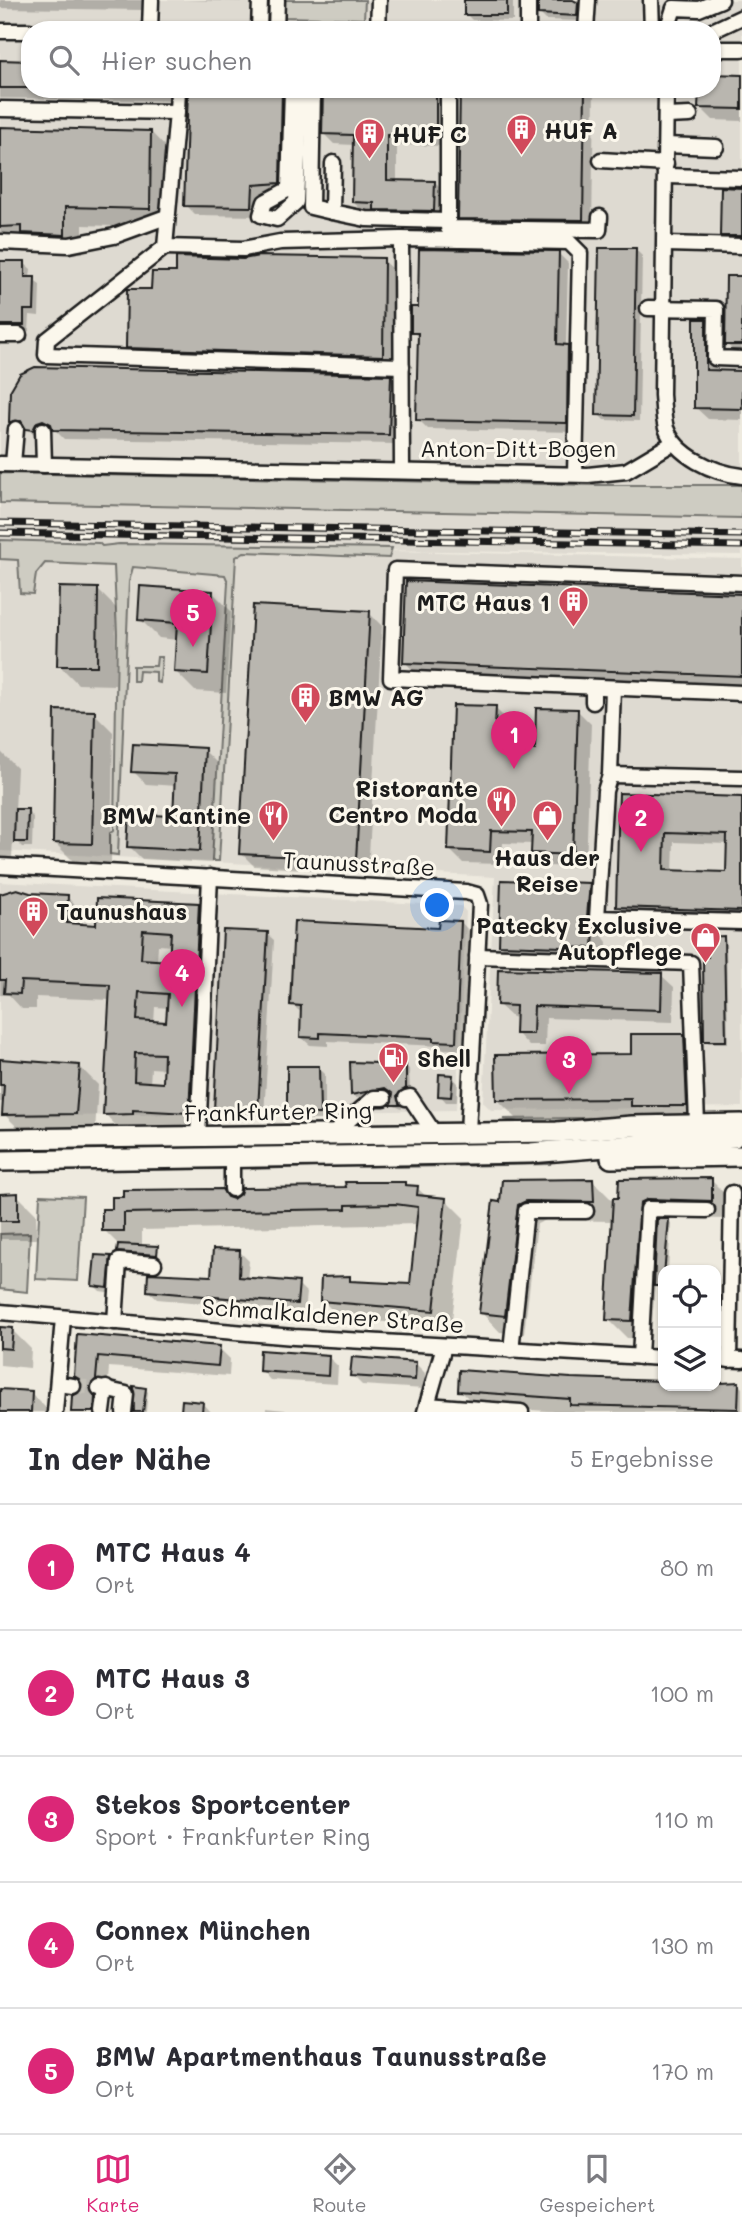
<!DOCTYPE html>
<html lang="de">
<meta charset="utf-8">
<style>
:root{--surface:#fff;--page:#f7f7f7;--text:#2b2b33;--muted:#7c7c81;--line:#e1e1e2;--accent:#db2777}
body{margin:0;font-family:Mali,sans-serif;background:var(--page);color:var(--text)}
.controls{position:absolute;right:21px;bottom:21px;display:grid;overflow:hidden;border-radius:14px;box-shadow:0 2px 5px #0004}
.controls button{width:63px;height:63px;display:grid;place-items:center;padding:0;border:0;border-bottom:2px solid var(--line);background:var(--surface);color:var(--text);font:35px sans-serif}
.you{position:absolute;left:438px;top:906px;width:24px;height:24px;margin:-18px;border:5px solid #fff;border-radius:50%;background:#1a73e8;box-shadow:0 0 0 10px #1a73e833}
.badge{display:grid;place-items:center;width:46px;height:46px;border-radius:50%;background:var(--accent);color:#fff;font-size:23px;font-weight:700}
.pin{position:absolute;translate:-50% -58px;filter:drop-shadow(0 2px 4px #0008)}
.pin::after{content:'';position:absolute;top:37px;width:24px;height:21px;background:inherit;clip-path:polygon(0 0,100% 0,50% 100%)}
.list{margin:0;padding:0;list-style:none}
h2{display:flex;justify-content:space-between;align-items:center;height:91px;margin:0;padding:0 28px;font-size:30px}
h2 small{font-size:23px;font-weight:400;color:var(--muted)}
.list li{display:grid;grid-template-columns:46px 1fr auto;gap:21px;align-items:center;box-sizing:border-box;height:126px;padding:0 28px;border-top:2px solid var(--line)}
.list b{display:block;font-size:26px;white-space:nowrap}
.list p{margin:0;font-size:23px;white-space:nowrap;color:var(--muted)}
.list em{font-size:23px;font-style:normal;color:var(--muted)}
.icon{flex:none;width:38px;height:38px;fill:none;stroke:currentColor;stroke-width:2;stroke-linecap:round;stroke-linejoin:round}
.map{position:relative;flex:none;width:742px;height:1412px;overflow:hidden}
.search{position:absolute;background:var(--surface);box-shadow:0 2px 5px #0004;left:21px;right:21px;top:21px;height:77px;display:flex;align-items:center;gap:18px;box-sizing:border-box;padding:0 24px;border-radius:28px;color:var(--muted);font-size:26px}
.sheet{height:721px;background:var(--surface)}
nav{display:flex;justify-content:space-around;align-items:center;box-sizing:border-box;height:98px;border-top:2px solid var(--line);background:var(--surface);font-size:19px;color:var(--muted)}
nav a{display:grid;justify-items:center;gap:4px}
nav .on{color:var(--accent)}
.map>svg:first-child{display:block}
.built{fill:#dedad1;fill-rule:evenodd}
.green{fill:#ceccc2;stroke:#75746f;stroke-width:2}
.shadow{fill:#0003;fill-rule:evenodd}
.building{fill:#b9b6af;stroke:#1c1c1c;stroke-width:2;fill-rule:evenodd}
.lines{fill:none;stroke-linecap:round;stroke-linejoin:round}
.minor-tunnel{stroke:#c4c1b8;stroke-width:14;stroke-dasharray:14 7;stroke-linecap:butt}
.minor-casing{stroke:#1c1c1c;stroke-width:19}
.major-casing{stroke:#1c1c1c;stroke-width:24}
.minor{stroke:#fbf7ec;stroke-width:14}
.major{stroke:#fbf7ec;stroke-width:19}
.rail-casing{stroke:#1c1c1c;stroke-width:7}
.rail{stroke:#fbf7ec;stroke-width:4.5;stroke-dasharray:13;stroke-linecap:butt}
.labels{text-anchor:middle;dominant-baseline:central;stroke-width:6;stroke-linejoin:round;paint-order:stroke}
.poi-label{font-size:23px;font-weight:bold;fill:#1c1c1c;stroke:#fbf7ec;text-anchor:start}
.street-label{font-size:23px;fill:#1c1c1c;stroke:#fbf7ec}
</style>
<div class="map">
<svg width="742" height="1412" viewBox="0 0 742 1412">
<rect width="100%" height="100%" fill="#eeeadf"/>
<filter id="ink" filterUnits="userSpaceOnUse"><feTurbulence type="fractalNoise" baseFrequency=".0143" numOctaves="2"/><feDisplacementMap in="SourceGraphic" scale="14" xChannelSelector="R" yChannelSelector="G"/><feConvolveMatrix kernelMatrix="1 2 1 2 8 2 1 2 1" color-interpolation-filters="sRGB"/></filter>
<g filter="url(#ink)">
<g class="built">
<path d="M 0,0 L 742,0 L 742,555 L 0,545 ZM 30,30 L 712,30 L 712,89 L 30,89 Z"/>
<polygon points="0,548 390,551 742,559 742,1107 491,1110 483,1102 495,877 0,851"/>
<polygon points="0,882 461,906 466,912 456,1110 0,1117"/>
</g>
<g class="green">
<polygon points="283,0 365,0 364,19 282,17"/>
<polygon points="0,473 596,485 742,485 742,518 0,503"/>
<polygon points="0,540 99,543 102,546 119,544 392,548 389,558 244,552 236,557 219,861 212,861 228,582 225,575 133,567 129,582 118,855 110,854 110,833 114,830 117,633 114,566 45,563 36,574 33,594 20,593 18,560 0,559"/>
<polygon points="157,657 162,657 160,683 156,682 156,672 139,671 138,681 133,681 133,666 156,666"/>
<path d="M 666,1117 C 613,1121 554,1131 503,1119 Z"/>
<polygon points="566,1141 568,1143 0,1152 0,1147"/>
<polygon points="539,1162 551,1164 394,1167 394,1163"/>
<polygon points="251,1165 375,1165 252,1169"/>
<polygon points="220,1166 220,1169 100,1170 100,1169"/>
<polygon points="40,1195 83,1197 78,1281 36,1279"/>
<polygon points="30,1233 27,1292 0,1289 0,1234"/>
</g>
<g class="shadow">
<polygon points="0,0 144,0 144,10 0,8"/>
<polygon points="181,0 260,0 258,2"/>
<polygon points="466,0 513,0 513,21 472,20 466,14"/>
<polygon points="539,0 579,0 583,21 546,20 539,13"/>
<polygon points="0,62 30,62 30,89 171,89 171,101 0,98"/>
<polygon points="742,76 742,121 713,120 700,107 712,89"/>
<polygon points="190,89 295,89 289,192 262,194 261,216 196,215 186,205"/>
<polygon points="324,89 447,89 446,146 397,145 397,182 434,182 445,193 445,221 364,212 353,202 354,145 334,144 324,134"/>
<polygon points="462,89 594,89 592,229 469,228 459,218"/>
<polygon points="0,129 151,132 170,152 168,228 83,225 83,253 42,252 35,245 0,245"/>
<polygon points="742,187 742,247 733,247 721,235 722,189"/>
<polygon points="636,250 642,256 639,421 604,420 598,414"/>
<polygon points="558,253 568,263 566,346 577,356 576,432 428,429 418,419 420,339 413,332"/>
<polygon points="383,260 393,269 392,365 138,357 128,347 153,291"/>
<polygon points="0,263 24,263 31,269 30,278 40,285 39,316 30,315 29,331 0,330"/>
<polygon points="742,278 742,354 736,354 727,344"/>
<polygon points="705,320 718,333 717,372 742,373 742,420 708,419 695,407"/>
<polygon points="390,377 400,387 398,444 64,439 54,429 37,438 28,429 21,431 11,422"/>
<polygon points="97,589 116,608 115,685 78,684 59,665"/>
<polygon points="212,592 231,611 226,693 195,691 176,672 178,640 159,638 140,619"/>
<polygon points="742,596 742,693 424,682 405,662"/>
<polygon points="369,613 382,626 368,873 254,866 241,853"/>
<polygon points="495,708 508,721 507,750 536,751 578,711 591,724 586,867 546,866 533,853 533,844 503,843 502,864 463,863 450,850"/>
<polygon points="94,713 113,732 111,862 74,862 55,843"/>
<polygon points="204,750 217,763 212,863 142,859 129,846 175,818 177,786 146,784 133,771"/>
<polygon points="0,751 17,768 15,811 27,811 33,817 32,847 22,847 13,838 12,858 0,857"/>
<path d="M 621,795 L 742,799 L 742,920 L 627,916 L 618,906 ZM 674,842 L 728,844 L 727,874 L 673,872 Z"/>
<polygon points="589,885 602,898 600,932 607,942 606,961 513,957 500,944"/>
<path d="M 0,894 L 67,897 L 83,913 L 83,926 L 98,927 L 198,904 L 215,921 L 205,1128 L 149,1126 L 148,1130 L 121,1131 L 105,1114 L 111,1000 L 36,997 L 36,1009 L 22,1009 L 9,995 L 0,995 ZM 158,945 L 172,946 L 171,963 L 157,962 ZM 155,1007 L 169,1008 L 168,1024 L 154,1023 ZM 151,1068 L 165,1069 L 165,1085 L 150,1084 Z"/>
<polygon points="461,922 469,931 464,1050 444,1049 440,1046 328,1041 328,1046 310,1045 301,1037 302,1013 292,1005 440,929"/>
<polygon points="267,934 274,940 264,1116 222,1115 215,1109"/>
<polygon points="723,938 726,941 728,1043 709,1043 706,1041 710,959"/>
<polygon points="661,975 674,987 673,1022 546,1018 545,1046 529,1046 517,1033 517,1018 512,1017 499,1005"/>
<polygon points="683,1036 702,1055 705,1125 645,1117 516,1118 497,1099 633,1055"/>
<polygon points="0,1060 79,1066 98,1085 95,1132 23,1133 4,1114 5,1102 0,1102 0,1107"/>
<polygon points="405,1065 409,1069 410,1092 400,1101 402,1109 392,1105 394,1094 390,1092 356,1098 352,1094"/>
<polygon points="319,1068 325,1074 325,1120 295,1120 289,1114"/>
<polygon points="452,1077 458,1083 457,1102 446,1102 440,1095"/>
<polygon points="592,1180 612,1200 711,1180 730,1199 730,1219 665,1218 671,1223 668,1270 663,1270 663,1288 655,1284 651,1339 627,1338 608,1319 613,1221 546,1220 537,1224 524,1334 500,1332 481,1312 502,1204"/>
<polygon points="404,1184 417,1188 427,1197 446,1200 464,1218 451,1328 340,1318 322,1300 349,1278 354,1283 411,1286 418,1224 142,1230 142,1247 157,1248 159,1257 122,1254 120,1246 104,1230 104,1211 222,1190 231,1200"/>
<polygon points="0,1195 17,1195 36,1214 37,1239 0,1239"/>
<polygon points="240,1252 249,1261 247,1280 298,1284 307,1293 305,1312 157,1299 148,1291 213,1278"/>
<polygon points="110,1258 116,1264 113,1293 100,1291 94,1285"/>
<polygon points="0,1329 12,1330 31,1349 30,1368 0,1365"/>
<polygon points="78,1336 219,1348 230,1359 229,1376 109,1367 106,1412 73,1412 84,1387 75,1376"/>
<polygon points="328,1357 338,1366 337,1384 270,1380 261,1370"/>
<polygon points="415,1363 425,1373 424,1389 362,1385 352,1375"/>
<polygon points="588,1380 663,1382 663,1386 738,1384 742,1388 742,1412 561,1412 476,1406 460,1390"/>
<polygon points="145,1389 148,1392 146,1412 134,1412"/>
<polygon points="0,1390 31,1393 50,1412 0,1412"/>
<polygon points="203,1403 211,1412 182,1412"/>
<polygon points="266,1408 285,1410 287,1412 266,1412"/>
</g>
<g class="building">
<rect x="464" y="0" width="43" height="15"/>
<polygon points="538,0 573,0 578,3 577,16 538,14"/>
<polygon points="0,60 30,61 30,88 0,88"/>
<polygon points="712,74 742,75 742,109 698,108 699,89 712,89"/>
<polygon points="188,89 282,89 280,183 253,185 252,207 184,206"/>
<polygon points="323,89 436,89 436,136 387,135 387,180 435,181 434,211 374,210 374,203 352,202 353,135 322,134"/>
<polygon points="460,89 585,89 583,220 458,219"/>
<polygon points="0,127 151,131 150,209 65,207 65,235 21,233 21,226 0,227"/>
<polygon points="721,187 742,188 742,236 720,236"/>
<polygon points="599,248 636,248 633,416 596,415"/>
<polygon points="419,249 559,251 557,344 568,345 567,423 416,420 418,333 411,333 411,307 418,307"/>
<polygon points="259,256 384,258 383,356 126,348 127,289 151,289 152,272 176,272 176,257 243,259"/>
<polygon points="0,261 25,261 25,277 35,277 34,310 24,310 24,325 0,325"/>
<polygon points="726,276 742,276 742,345 725,345"/>
<polygon points="694,319 706,319 706,370 742,371 742,409 694,408"/>
<polygon points="35,367 391,375 389,435 53,430 51,424 43,420 37,422 33,430 26,429 21,421 9,422 10,391 20,374"/>
<polygon points="406,581 742,594 742,676 403,663"/>
<polygon points="140,586 213,591 208,674 174,672 177,623 138,620"/>
<polygon points="59,587 98,588 97,666 57,666"/>
<polygon points="253,605 370,611 356,860 239,854"/>
<polygon points="453,705 496,706 494,748 535,749 536,708 578,709 573,855 531,853 532,832 491,831 490,852 448,850"/>
<polygon points="55,710 95,711 92,844 53,843"/>
<polygon points="133,744 205,748 200,851 127,847 129,814 173,816 175,774 131,772"/>
<path d="M 619,793 L 742,797 L 742,911 L 616,907 ZM 665,833 L 727,835 L 726,872 L 664,870 Z"/>
<polygon points="15,809 28,809 27,842 14,842"/>
<polygon points="501,880 590,883 587,917 594,927 593,948 499,945"/>
<path d="M 17,889 L 30,893 L 68,895 L 67,923 L 96,925 L 97,898 L 199,903 L 189,1113 L 133,1110 L 133,1114 L 103,1115 L 110,985 L 21,981 L 20,994 L 4,993 L 5,980 L 0,980 L 0,894 ZM 143,930 L 171,932 L 169,961 L 141,959 ZM 139,992 L 168,994 L 166,1022 L 137,1020 ZM 135,1053 L 164,1054 L 163,1083 L 134,1081 Z"/>
<polygon points="439,920 461,921 456,1042 433,1041 433,1038 320,1033 320,1038 300,1037 301,1006 290,1005 294,921 438,928"/>
<polygon points="223,930 268,932 258,1110 214,1110"/>
<polygon points="724,936 726,1041 704,1041 703,957 708,957 707,937"/>
<polygon points="498,969 662,973 661,1010 534,1006 533,1034 515,1034 516,1006 497,1005"/>
<polygon points="631,1034 684,1034 687,1106 631,1106 631,1099 496,1100 495,1055 631,1054"/>
<polygon points="0,1059 80,1065 76,1114 2,1115 4,1085 0,1085"/>
<polygon points="350,1062 406,1064 406,1088 397,1096 400,1105 390,1105 393,1094 385,1088 351,1095"/>
<polygon points="287,1066 319,1066 320,1114 287,1114"/>
<polygon points="439,1074 453,1075 451,1097 438,1096"/>
<polygon points="712,1178 712,1201 648,1199 640,1203 632,1321 606,1320 613,1198 618,1198 619,1179"/>
<polygon points="593,1179 594,1202 526,1201 518,1205 505,1316 479,1313 493,1201 500,1202 502,1180"/>
<polygon points="345,1182 405,1182 405,1185 418,1186 417,1195 446,1198 434,1311 320,1301 321,1277 350,1276 350,1281 410,1284 418,1207 395,1204 346,1205 346,1209 124,1213 124,1231 102,1231 102,1209 112,1209 112,1197 123,1197 123,1190 222,1189 227,1197 233,1199 240,1194 242,1188 346,1187"/>
<polygon points="18,1193 18,1221 0,1221 0,1194"/>
<polygon points="657,1219 669,1219 663,1286 654,1286"/>
<polygon points="118,1244 158,1246 157,1255 117,1252"/>
<polygon points="213,1249 240,1250 239,1277 299,1282 297,1304 147,1291 148,1273 211,1276"/>
<polygon points="95,1255 111,1256 108,1288 92,1286"/>
<polygon points="0,1327 13,1328 11,1349 0,1348"/>
<polygon points="77,1334 220,1346 218,1366 98,1356 96,1379 90,1387 95,1397 94,1412 71,1412 72,1396 80,1392 83,1387 79,1379 74,1376"/>
<polygon points="260,1350 329,1355 328,1376 259,1371"/>
<polygon points="352,1357 416,1362 415,1380 350,1376"/>
<polygon points="459,1370 571,1378 663,1381 663,1386 739,1382 738,1409 570,1405 570,1399 458,1391"/>
<polygon points="133,1386 146,1388 143,1412 134,1412"/>
<polygon points="0,1389 32,1391 31,1412 0,1412"/>
<polygon points="182,1400 203,1402 202,1412 181,1412"/>
</g>
<g class="lines">
<polyline class="minor-tunnel" points="73,1386 99,1388"/>
<defs>
<g id="minor">
<polyline points="651,0 652,30"/>
<polyline points="150,30 151,0"/>
<polyline points="259,30 260,0"/>
<polyline points="276,30 277,0"/>
<polyline points="378,30 379,0"/>
<polyline points="528,30 528,0"/>
<polyline points="586,30 588,0"/>
<polyline points="667,30 674,8 699,9 721,0"/>
<polyline points="0,31 30,31"/>
<polyline points="712,31 742,17"/>
<polyline points="712,49 742,49"/>
<polyline points="292,89 289,189 265,202 261,215 277,219 296,202 301,89"/>
<polyline points="313,89 311,207 332,212"/>
<path d="M 666,89 L 662,395 C 663,405 663,418 666,428 C 676,456 714,473 742,476"/>
<polyline points="0,109 177,112 178,89"/>
<polyline points="177,112 165,247 47,340 46,355 402,366"/>
<polyline points="666,116 690,115"/>
<polyline points="666,145 716,147"/>
<polyline points="601,160 666,164"/>
<polyline points="333,163 332,212 366,219 448,221 448,89"/>
<polyline points="667,176 742,178"/>
<polyline points="448,221 448,228 599,230 600,217"/>
<polyline points="401,239 402,471"/>
<polyline points="0,242 69,245 114,236 166,217"/>
<polyline points="666,244 742,246"/>
<polyline points="165,247 243,249 280,242 401,239 569,242 580,253 575,474"/>
<polyline points="648,308 716,309 715,358 742,359"/>
<polyline points="0,335 19,335"/>
<polyline points="43,430 44,465"/>
<polyline points="0,464 588,475 626,471 673,443"/>
<polyline points="13,464 16,429"/>
<polyline points="742,583 395,570 391,678 742,693"/>
<polyline points="613,688 610,775 605,791 597,918 742,922"/>
<polyline points="593,702 593,687"/>
<polyline points="610,775 742,778"/>
<polyline points="0,866 466,892 477,895 480,904 468,1132"/>
<polyline points="477,956 691,963 697,1124"/>
<polyline points="406,1098 410,1097 434,1133"/>
<polyline points="332,1135 374,1098 384,1098"/>
<polyline points="198,1137 210,877"/>
<polyline points="232,1157 232,1189"/>
<polyline points="0,1312 294,1337 663,1358"/>
<polyline points="115,1322 119,1261 154,1264"/>
<polyline points="511,1350 526,1211 586,1211"/>
<polyline points="640,1357 648,1209 707,1210"/>
<polyline points="716,1359 742,1360"/>
<polyline points="729,1360 732,1193"/>
<polyline points="58,1384 73,1386"/>
<polyline points="99,1388 126,1394 124,1412"/>
<polyline points="427,1405 521,1412"/>
<polyline points="55,1412 63,1318"/>
<polyline points="103,1412 106,1388"/>
<polyline points="425,1412 444,1346"/>
</g>
<g id="major">
<polyline points="0,1139 557,1132 632,1126 742,1124"/>
<polyline points="611,1158 742,1156"/>
<polyline points="0,1161 530,1153 734,1137"/>
</g>
</defs>
<use href="#minor" class="minor-casing"/>
<use href="#major" class="major-casing"/>
<use href="#minor" class="minor"/>
<use href="#major" class="major"/>
<defs>
<g id="rail">
<polyline points="0,523 742,535"/>
<polyline points="0,533 742,546"/>
</g>
</defs>
<use href="#rail" class="rail-casing"/>
<use href="#rail" class="rail"/>
</g>
</g>
<defs>
<symbol id="building-pin" viewBox="-11 -11 22 30"><path d="M0 17L-7.5 6A9.5 9.5 0 1 1 7.5 6Z" fill="#d1495b" stroke="#fbf7ec"/><path d="M-4-6H4V6H1V3H-1V6H-4ZM-2.5-4.3h1.7v1.8h-1.7ZM.8-4.3h1.7v1.8H.8ZM-2.5-1h1.7V.8h-1.7ZM.8-1h1.7V.8H.8Z" fill="#fff"/></symbol>
<symbol id="restaurant-pin" viewBox="-11 -11 22 30"><path d="M0 17L-7.5 6A9.5 9.5 0 1 1 7.5 6Z" fill="#d1495b" stroke="#fbf7ec"/><path d="M-5-6h1v4h1v-4h1v4h1v-4h1v5L-1.5 .5V6h-2V.5L-5-1ZM5-6V6H3V1.5H1.5Q1.5-4 5-6Z" fill="#fff"/></symbol>
<symbol id="shop-pin" viewBox="-11 -11 22 30"><path d="M0 17L-7.5 6A9.5 9.5 0 1 1 7.5 6Z" fill="#d1495b" stroke="#fbf7ec"/><path d="M-5-2.5h2.3a2.7 3.5 0 0 1 5.4 0H5L5.5 6h-11ZM-1.5-2.5h3a1.5 2.3 0 0 0-3 0Z" fill="#fff"/></symbol>
<symbol id="fuel-pin" viewBox="-11 -11 22 30"><path d="M0 17L-7.5 6A9.5 9.5 0 1 1 7.5 6Z" fill="#d1495b" stroke="#fbf7ec"/><path d="M-5.5-6h7V0h2V4h1.3V-2.5L3-4.5l.8-.8L6-3V5H2.5V1h-1V6h-7ZM-4.2-4.7v3.2H.2V-4.7Z" fill="#fff"/></symbol>
</defs>
<g fill-rule="evenodd">
<use href="#building-pin" x="504" y="112" width="35" height="47"/>
<use href="#building-pin" x="352" y="116" width="35" height="47"/>
<use href="#building-pin" x="556" y="584" width="35" height="47"/>
<use href="#building-pin" x="288" y="680" width="35" height="47"/>
<use href="#restaurant-pin" x="484" y="784" width="35" height="47"/>
<use href="#restaurant-pin" x="256" y="798" width="35" height="47"/>
<use href="#shop-pin" x="530" y="798" width="35" height="47"/>
<use href="#building-pin" x="16" y="894" width="35" height="47"/>
<use href="#shop-pin" x="688" y="920" width="35" height="47"/>
<use href="#fuel-pin" x="376" y="1040" width="35" height="47"/>
</g>
<g class="labels">
<g class="poi-label">
<text x="544" y="130">HUF A</text>
<text x="392" y="134">HUF C</text>
<text x="550" y="602" text-anchor="end">MTC Haus 1</text>
<text x="328" y="697">BMW AG</text>
<text x="478" y="788" text-anchor="end">Ristorante<tspan x="478" dy="26">Centro Moda</tspan></text>
<text x="251" y="815" text-anchor="end">BMW Kantine</text>
<text x="547" y="857" text-anchor="middle">Haus der<tspan x="547" dy="26">Reise</tspan></text>
<text x="56" y="911">Taunushaus</text>
<text x="682" y="925" text-anchor="end">Patecky Exclusive<tspan x="682" dy="26">Autopflege</tspan></text>
<text x="417" y="1058">Shell</text>
</g>
<g class="street-label">
<text x="518" y="448">Anton-Ditt-Bogen</text>
<text transform="translate(359 863) rotate(3)">Taunusstraße</text>
<text transform="translate(278 1111) rotate(-1)">Frankfurter Ring</text>
<text transform="translate(333 1315) rotate(4)">Schmalkaldener Straße</text>
</g>
</g>
</svg>
<div class="controls">
<button><svg class="icon" aria-label="locate" viewBox="0 0 24 24"><circle cx="12" cy="12" r="6"/><path d="M12 2v4M12 18v4M2 12h4M18 12h4"/></svg></button>
<button><svg class="icon" aria-label="layers" viewBox="0 0 24 24"><path d="M12 4l9 5-9 5-9-5zM3 14l9 5 9-5"/></svg></button>
</div>
<div class="you"></div>
<div class="pin badge" style="left:514px;top:769px">1</div>
<div class="pin badge" style="left:641px;top:852px">2</div>
<div class="pin badge" style="left:569px;top:1094px">3</div>
<div class="pin badge" style="left:182px;top:1007px">4</div>
<div class="pin badge" style="left:193px;top:647px">5</div>
<div class="search"><svg class="icon" aria-label="search" viewBox="0 0 24 24"><circle cx="10" cy="10" r="6"/><path d="M15 15l6 6"/></svg>Hier suchen</div>
</div>
<section class="sheet">
<h2>In der Nähe<small>5 Ergebnisse</small></h2>
<ul class="list">
<li><span class="badge">1</span><div><b>MTC Haus 4</b><p>Ort</p></div><em>80 m</em></li>
<li><span class="badge">2</span><div><b>MTC Haus 3</b><p>Ort</p></div><em>100 m</em></li>
<li><span class="badge">3</span><div><b>Stekos Sportcenter</b><p>Sport · Frankfurter Ring</p></div><em>110 m</em></li>
<li><span class="badge">4</span><div><b>Connex München</b><p>Ort</p></div><em>130 m</em></li>
<li><span class="badge">5</span><div><b>BMW Apartmenthaus Taunusstraße</b><p>Ort</p></div><em>170 m</em></li>
</ul>
</section>
<nav>
<a class="on"><svg class="icon" aria-label="map" viewBox="0 0 24 24"><path d="M3 6l6-2 6 2 6-2v14l-6 2-6-2-6 2zM9 4v14M15 6v14"/></svg>Karte</a>
<a><svg class="icon" aria-label="directions" viewBox="0 0 24 24"><path d="M12 3l9 9-9 9-9-9zM9 14v-3h6M13 9l2 2-2 2"/></svg>Route</a>
<a><svg class="icon" aria-label="saved" viewBox="0 0 24 24"><path d="M7 4h10v16l-5-4-5 4z"/></svg>Gespeichert</a>
</nav>
